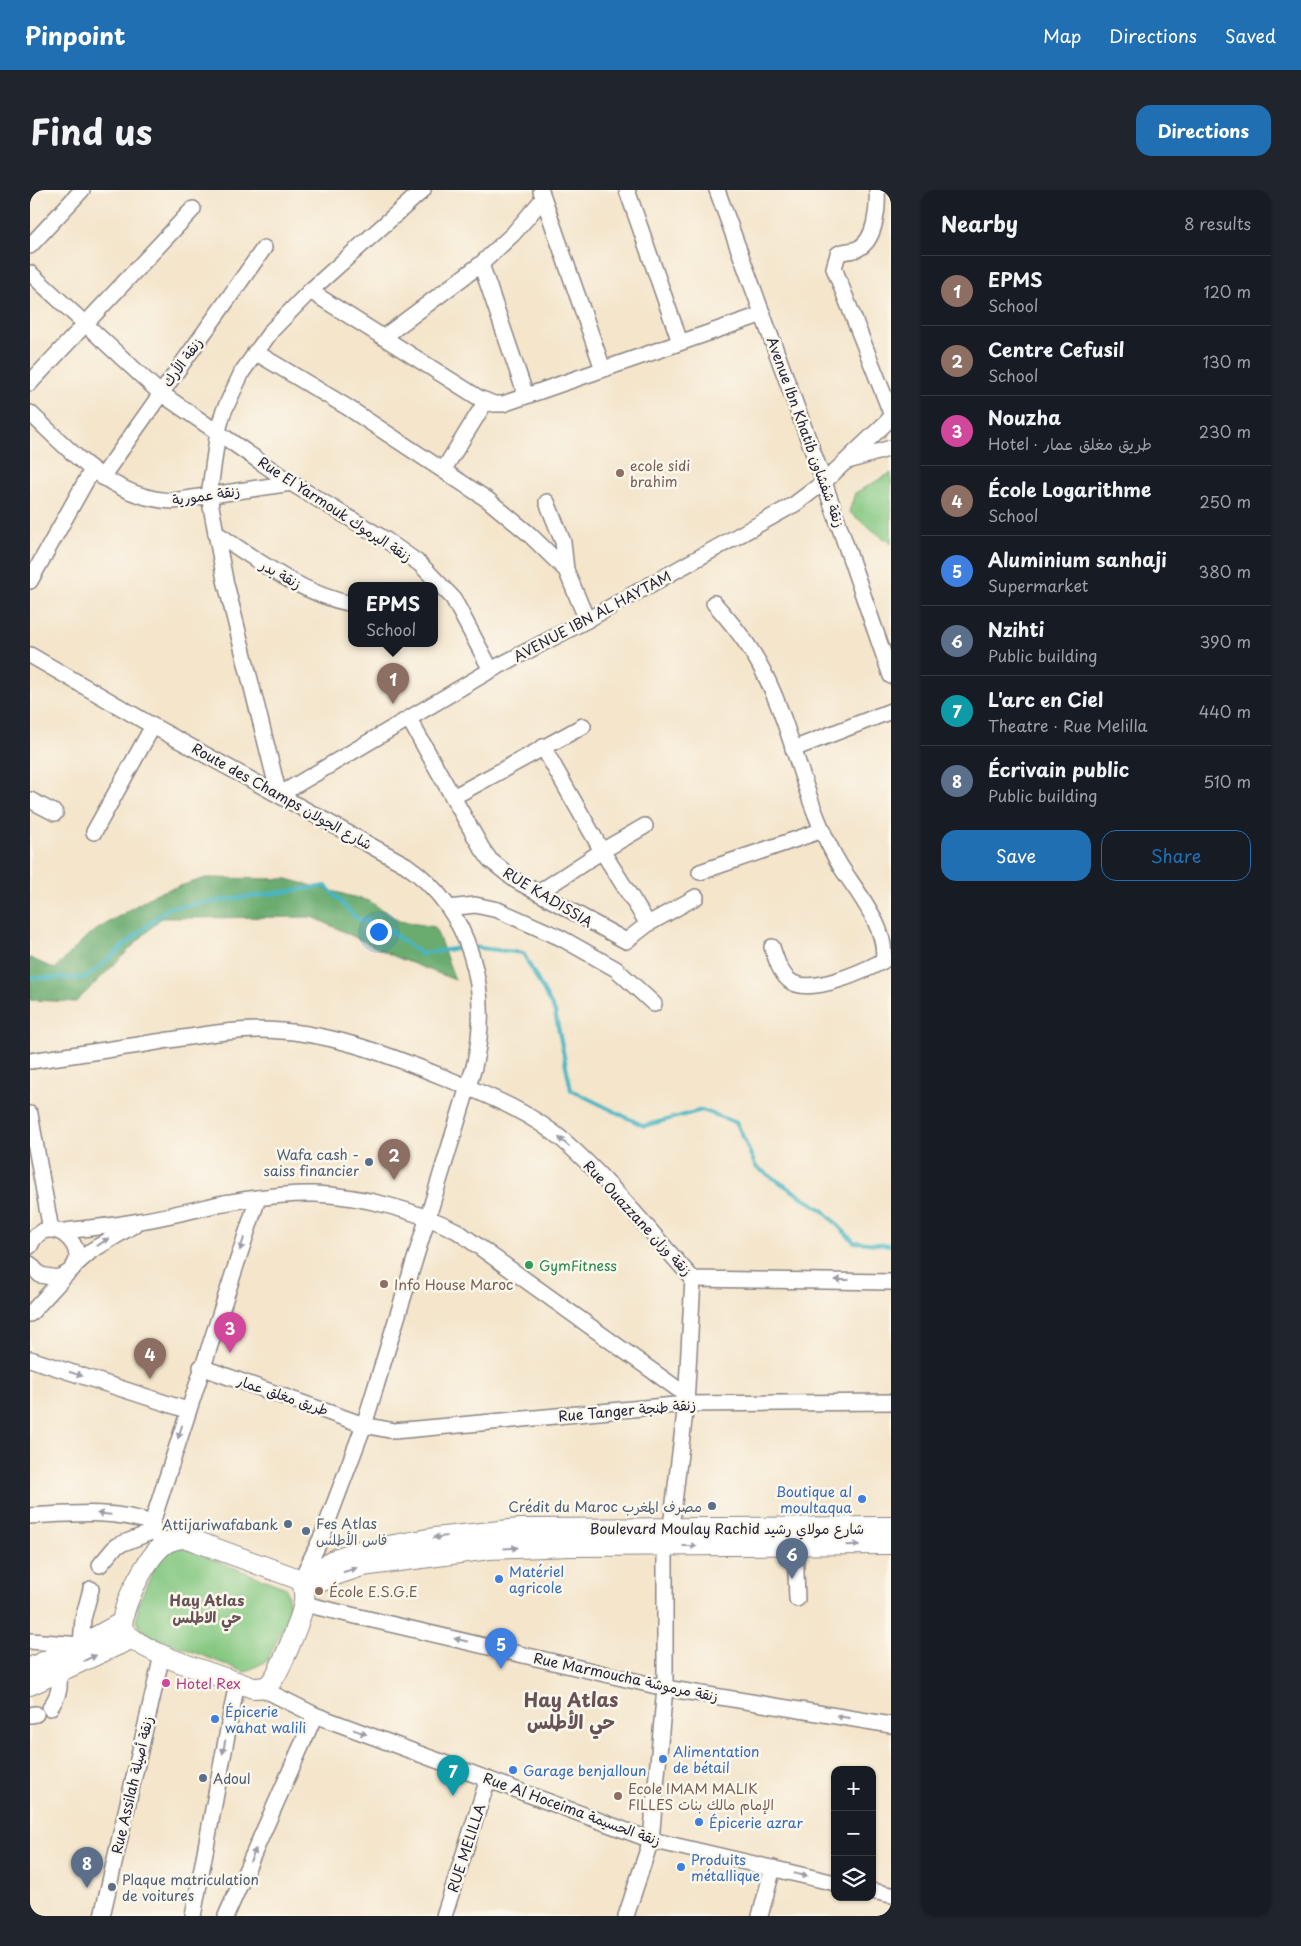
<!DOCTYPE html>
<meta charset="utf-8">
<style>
:root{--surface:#171b24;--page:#20242c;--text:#f1f3f6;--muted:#9ea1a6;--line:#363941;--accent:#1f6fb2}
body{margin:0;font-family:"Playpen Sans","Playpen Sans Arabic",sans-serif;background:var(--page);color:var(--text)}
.controls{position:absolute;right:15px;bottom:15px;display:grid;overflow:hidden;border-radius:10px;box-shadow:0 1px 4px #0004}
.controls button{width:45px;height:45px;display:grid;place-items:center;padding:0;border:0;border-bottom:1px solid var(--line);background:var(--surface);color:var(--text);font:25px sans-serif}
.you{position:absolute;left:348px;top:741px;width:18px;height:18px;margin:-12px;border:4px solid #fff;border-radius:50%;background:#1a73e8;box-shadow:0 0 0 8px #1a73e833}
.badge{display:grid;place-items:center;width:32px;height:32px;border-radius:50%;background:var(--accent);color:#fff;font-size:16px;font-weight:700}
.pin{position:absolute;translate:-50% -41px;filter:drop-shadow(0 1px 2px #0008)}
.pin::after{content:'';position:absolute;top:26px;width:18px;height:15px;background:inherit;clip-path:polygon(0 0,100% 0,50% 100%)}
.popup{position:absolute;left:318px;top:392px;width:90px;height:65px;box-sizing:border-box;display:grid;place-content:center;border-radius:10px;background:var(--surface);filter:drop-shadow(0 1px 4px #0005);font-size:16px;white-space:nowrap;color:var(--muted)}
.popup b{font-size:19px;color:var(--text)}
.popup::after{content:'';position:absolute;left:50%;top:100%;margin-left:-10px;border:10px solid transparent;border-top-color:var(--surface)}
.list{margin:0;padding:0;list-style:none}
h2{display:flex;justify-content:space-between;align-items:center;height:65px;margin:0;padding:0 20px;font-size:21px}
h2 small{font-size:16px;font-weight:400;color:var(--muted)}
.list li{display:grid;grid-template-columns:32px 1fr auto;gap:15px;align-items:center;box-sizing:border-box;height:70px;padding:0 20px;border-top:1px solid var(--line)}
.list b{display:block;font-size:19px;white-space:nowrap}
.list p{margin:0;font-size:16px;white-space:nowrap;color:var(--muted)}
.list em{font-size:16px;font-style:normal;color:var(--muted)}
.actions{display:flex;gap:10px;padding:15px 20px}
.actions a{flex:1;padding:11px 0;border:1px solid var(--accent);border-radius:15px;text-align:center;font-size:18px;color:var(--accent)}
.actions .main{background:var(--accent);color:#fff}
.icon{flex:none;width:28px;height:28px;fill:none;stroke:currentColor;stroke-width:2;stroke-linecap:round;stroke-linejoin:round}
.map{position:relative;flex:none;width:861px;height:1726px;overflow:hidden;border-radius:15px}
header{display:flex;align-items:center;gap:30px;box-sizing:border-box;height:70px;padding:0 25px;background:var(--accent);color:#fff}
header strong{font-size:24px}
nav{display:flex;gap:28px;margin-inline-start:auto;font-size:18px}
.intro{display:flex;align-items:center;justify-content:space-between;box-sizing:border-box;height:120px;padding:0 30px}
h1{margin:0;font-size:35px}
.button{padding:12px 22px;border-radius:15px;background:var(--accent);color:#fff;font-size:18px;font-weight:700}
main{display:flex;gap:30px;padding:0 30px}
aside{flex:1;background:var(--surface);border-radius:15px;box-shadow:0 1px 4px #0004}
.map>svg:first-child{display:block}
.green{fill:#84c881;stroke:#53755e}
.forest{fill:#6bac6f;stroke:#466755}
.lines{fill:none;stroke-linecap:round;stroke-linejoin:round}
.stream{stroke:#47b5c3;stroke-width:4}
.minor-casing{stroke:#8b8483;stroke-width:18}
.major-casing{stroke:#8b8483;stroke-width:22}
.minor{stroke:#fff;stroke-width:15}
.major{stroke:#fff;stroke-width:20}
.oneway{fill:#9c9ca7}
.education-dot{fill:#8d6e63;stroke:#fbf7ec;stroke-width:2}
.service-dot{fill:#5c6f8a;stroke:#fbf7ec;stroke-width:2}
.leisure-dot{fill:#2e9e5b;stroke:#fbf7ec;stroke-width:2}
.shop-dot{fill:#3f7fe0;stroke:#fbf7ec;stroke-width:2}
.hotel-dot{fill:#d1479c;stroke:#fbf7ec;stroke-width:2}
.labels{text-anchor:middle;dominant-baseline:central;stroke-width:5;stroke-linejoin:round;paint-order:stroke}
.street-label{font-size:14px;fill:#22223b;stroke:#fbf7ec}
.education-label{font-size:14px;fill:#785e54;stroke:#fbf7ec;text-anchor:start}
.service-label{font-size:14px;fill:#4e5e75;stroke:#fbf7ec;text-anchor:end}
.leisure-label{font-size:14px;fill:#27864d;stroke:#fbf7ec;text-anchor:start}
.shop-label{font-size:14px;fill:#366cbe;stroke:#fbf7ec;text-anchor:start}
.hotel-label{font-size:14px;fill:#b23c85;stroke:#fbf7ec;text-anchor:start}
.neighbourhood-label{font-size:15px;font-weight:bold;fill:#675256;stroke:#fbf7ec}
.district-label{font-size:19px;font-weight:bold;fill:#675256;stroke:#fbf7ec}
</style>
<header>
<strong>Pinpoint</strong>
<nav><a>Map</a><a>Directions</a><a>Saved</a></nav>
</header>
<div class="intro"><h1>Find us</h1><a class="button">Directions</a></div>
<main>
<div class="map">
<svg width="861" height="1726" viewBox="0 0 861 1726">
<rect width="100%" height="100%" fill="#fbf7ec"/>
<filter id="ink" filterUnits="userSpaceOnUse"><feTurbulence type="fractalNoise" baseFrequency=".02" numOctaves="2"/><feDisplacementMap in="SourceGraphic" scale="10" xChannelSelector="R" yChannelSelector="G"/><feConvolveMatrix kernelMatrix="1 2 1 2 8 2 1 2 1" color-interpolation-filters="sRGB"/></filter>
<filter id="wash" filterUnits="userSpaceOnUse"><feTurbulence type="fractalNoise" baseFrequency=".0096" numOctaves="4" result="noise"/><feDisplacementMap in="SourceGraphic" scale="20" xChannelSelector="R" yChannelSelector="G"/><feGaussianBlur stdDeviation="1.12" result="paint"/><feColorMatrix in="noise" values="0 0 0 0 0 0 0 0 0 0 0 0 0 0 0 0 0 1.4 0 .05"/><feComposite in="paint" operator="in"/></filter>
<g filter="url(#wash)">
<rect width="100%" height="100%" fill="#f4e5cb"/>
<g class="green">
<polygon points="861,283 861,354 819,322 825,303"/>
<polygon points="151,1357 256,1398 261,1421 237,1471 215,1482 112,1442 106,1430 109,1412 128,1370 138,1362"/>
</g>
<polygon class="forest" points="176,688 257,689 339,711 369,731 405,737 425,790 366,767 283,727 131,728 46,812 0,810 0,768 25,779 58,745 127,703"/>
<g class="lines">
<g class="stream">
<polyline points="442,757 493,763 525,822 541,900 614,936 672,920 707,933 726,977 794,1021 824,1052 861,1055"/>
<polyline points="0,788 56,788 138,718 296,696 326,728 354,737 391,764 435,757"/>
</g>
</g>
</g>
<g filter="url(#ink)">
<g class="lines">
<defs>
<g id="minor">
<polyline points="393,0 280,101 242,140 212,182 193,223 188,241 179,306 195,390 249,605 461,480 557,430 765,314 794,292 861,228"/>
<polyline points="597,0 650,152"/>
<polyline points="687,0 794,292 861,486"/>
<path d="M 847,0 C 848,17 846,51 827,59 C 821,62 814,60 808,64 L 804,78 L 861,223"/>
<polyline points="511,1 573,179"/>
<polyline points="0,56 52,0"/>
<polyline points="451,74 496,206"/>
<polyline points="0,83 129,202 261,293 356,350 390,374 423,408 461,480"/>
<polyline points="280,101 449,208 464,214 473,214 733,124"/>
<polyline points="355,146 451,74 483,44 513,9"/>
<polyline points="225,162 317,217 458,310 499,344 536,380 557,430"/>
<polyline points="0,193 163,19"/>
<path d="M 0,223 C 42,262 82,309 143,311 L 261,293"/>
<polyline points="818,271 861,258"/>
<polyline points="414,279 456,211"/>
<polyline points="72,287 234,58"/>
<polyline points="517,312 533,352 536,380"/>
<path d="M 186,343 C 228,371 272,404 322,414"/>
<polyline points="0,391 62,280"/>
<path d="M 684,413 C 700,431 715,449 727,470 C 764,534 772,613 811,677 C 827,702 859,740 853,771 C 834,781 780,806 760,791 C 750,783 746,769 742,757"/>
<path d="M 0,465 L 123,536 L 376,675 C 441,720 462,802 444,877 L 334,1235 L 293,1344 L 271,1390"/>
<polyline points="379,529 451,657 460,670 485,690 596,751 618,734 666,707"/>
<polyline points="513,557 572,661 618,734"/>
<polyline points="763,559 861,521"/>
<polyline points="423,607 553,536"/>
<polyline points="0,610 25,623"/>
<polyline points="64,642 123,536"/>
<polyline points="670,682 793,640"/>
<polyline points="508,703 572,661 615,636"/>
<polyline points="419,718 445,715 468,720 531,748 586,779 624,814"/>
<path d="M 0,871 C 42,865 85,859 127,852 C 161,847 195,840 229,840 C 295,840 357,864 418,889 C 459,906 500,922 534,951 C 581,992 621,1043 663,1089 L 861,1092"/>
<polyline points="0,924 21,1040"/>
<path d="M 30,1042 C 56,1038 83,1036 109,1031 C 137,1027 166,1019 194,1013 C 223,1008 255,1003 285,1004 C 331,1006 386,1020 427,1041 L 656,1205"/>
<path d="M 0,1056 C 19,1011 77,1072 27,1088 L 10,1085 L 0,1074"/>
<polyline points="43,1077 61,1061 104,1035"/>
<polyline points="0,1124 36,1085"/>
<polyline points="0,1169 157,1220"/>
<polyline points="171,1177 334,1235 364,1241 656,1214 861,1212"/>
<path d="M 0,1326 C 41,1324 82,1319 122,1333"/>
<polyline points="641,1337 656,1214 663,1089"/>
<polyline points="135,1354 124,1341 122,1333 228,1008"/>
<polyline points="765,1356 767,1409"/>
<polyline points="70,1375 86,1356 124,1341"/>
<polyline points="274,1414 635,1498 861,1535"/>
<polyline points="0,1451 51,1455 53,1429 61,1399"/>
<polyline points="231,1498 285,1525 621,1650 805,1693"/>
<path d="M 20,1518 C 29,1505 31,1497 28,1482"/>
<polyline points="0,1525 6,1524"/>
<polyline points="842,1701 861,1705"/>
<polyline points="72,1726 132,1465"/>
<polyline points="163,1726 207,1492"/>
<polyline points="196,1726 285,1525"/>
<polyline points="414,1726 458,1589"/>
<polyline points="596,1726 621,1650 635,1498 635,1356"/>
<polyline points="730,1726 743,1678"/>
</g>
<g id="major">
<path d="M 157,1348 L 271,1390 C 274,1397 275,1404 274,1412 C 272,1426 249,1487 238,1495 C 234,1498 229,1498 223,1498 C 190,1485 115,1466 93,1440 C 88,1420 116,1370 132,1356 C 139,1350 148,1348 157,1348 Z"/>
<polyline points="271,1390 308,1368 329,1361 404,1348 490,1339 861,1337"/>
<polyline points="288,1393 308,1384 332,1376 459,1359 541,1356 861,1354"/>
<polyline points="0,1478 51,1455 91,1433"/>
<polyline points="0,1495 101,1449"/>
</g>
</defs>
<use href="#minor" class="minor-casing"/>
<use href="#major" class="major-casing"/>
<use href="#minor" class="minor"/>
<use href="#major" class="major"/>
</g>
<defs><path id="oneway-solid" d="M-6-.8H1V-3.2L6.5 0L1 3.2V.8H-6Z" transform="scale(1.25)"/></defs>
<g class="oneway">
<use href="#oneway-solid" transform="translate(534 952) rotate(-139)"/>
<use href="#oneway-solid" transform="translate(73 1052) rotate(-34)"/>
<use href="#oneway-solid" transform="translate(212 1054) rotate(108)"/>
<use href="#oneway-solid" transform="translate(812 1090) rotate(-180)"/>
<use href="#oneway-solid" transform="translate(46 1184) rotate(18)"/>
<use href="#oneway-solid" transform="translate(150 1242) rotate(107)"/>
<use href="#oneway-solid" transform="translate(74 1324) rotate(-175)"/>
<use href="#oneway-solid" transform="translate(410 1347) rotate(173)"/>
<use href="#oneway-solid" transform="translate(823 1355) rotate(-1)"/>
<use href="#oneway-solid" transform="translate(660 1356)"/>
<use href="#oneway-solid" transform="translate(481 1358) rotate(-3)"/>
<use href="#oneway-solid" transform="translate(320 1380) rotate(-18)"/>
<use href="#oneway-solid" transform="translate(431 1450) rotate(-167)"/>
<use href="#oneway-solid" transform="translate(60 1468) rotate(-24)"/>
<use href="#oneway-solid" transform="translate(813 1527) rotate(-171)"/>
<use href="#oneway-solid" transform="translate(330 1542) rotate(20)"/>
<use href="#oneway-solid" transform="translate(194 1557) rotate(101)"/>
<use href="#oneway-solid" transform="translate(223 1665) rotate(-66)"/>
<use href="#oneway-solid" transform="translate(771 1685) rotate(13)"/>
</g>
</g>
<g class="education-dot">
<circle cx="590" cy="283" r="5"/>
<circle cx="354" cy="1094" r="5"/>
<circle cx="289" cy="1401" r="5"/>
<circle cx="588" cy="1606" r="5"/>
</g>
<g class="service-dot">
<circle cx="339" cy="972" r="5"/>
<circle cx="682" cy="1316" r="5"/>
<circle cx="258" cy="1334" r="5"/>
<circle cx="276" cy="1341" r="5"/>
<circle cx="173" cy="1588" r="5"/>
<circle cx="82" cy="1697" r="5"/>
</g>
<circle class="leisure-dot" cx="499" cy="1075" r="5"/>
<g class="shop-dot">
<circle cx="832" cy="1309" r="5"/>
<circle cx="469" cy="1389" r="5"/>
<circle cx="185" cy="1529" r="5"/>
<circle cx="633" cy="1569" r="5"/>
<circle cx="483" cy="1580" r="5"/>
<circle cx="669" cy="1632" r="5"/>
<circle cx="651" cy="1677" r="5"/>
</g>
<circle class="hotel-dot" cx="136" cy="1493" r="5"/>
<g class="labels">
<g class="street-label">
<text transform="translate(152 172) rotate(-54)">زنقة الأرك</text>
<text transform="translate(776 242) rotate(70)">Avenue Ibn Khatib زنقة شفشاون</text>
<text transform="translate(176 305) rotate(-8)">زنقة عمورية</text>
<text transform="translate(305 319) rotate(33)">Rue El Yarmouk زنقة اليرموك</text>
<text transform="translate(251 384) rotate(29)">زنقة بدر</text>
<text transform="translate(562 426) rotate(-28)">AVENUE IBN AL HAYTAM</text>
<text transform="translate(252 606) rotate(29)">Route des Champs شارع الجولان</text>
<text transform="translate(518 707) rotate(31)">RUE KADISSIA</text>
<text transform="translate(608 1028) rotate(47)">Rue Ouazzane زنقة وزان</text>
<text transform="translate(253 1205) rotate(19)">طريق مغلق عمار</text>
<text transform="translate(597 1220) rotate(-5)">Rue Tanger زنقة طنجة</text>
<text x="697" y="1338">Boulevard Moulay Rachid شارع مولاي رشيد</text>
<text transform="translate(596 1487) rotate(12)">Rue Marmoucha زنقة مرموشة</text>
<text transform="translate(102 1595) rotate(-77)">Rue Assilah زنقة أصيلة</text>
<text transform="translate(542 1619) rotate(20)">Rue Al Hoceima زنقة الحسيمة</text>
<text transform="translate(436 1658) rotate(-72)">RUE MELILLA</text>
</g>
<g class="education-label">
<text x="600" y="275">ecole sidi<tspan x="600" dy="16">brahim</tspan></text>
<text x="364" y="1094">Info House Maroc</text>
<text x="299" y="1401">École E.S.G.E</text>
<text x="598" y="1598">Ecole IMAM MALIK<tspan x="598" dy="16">FILLES الإمام مالك بنات</tspan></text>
</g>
<g class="service-label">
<text x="329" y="964">Wafa cash -<tspan x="329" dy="16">saiss financier</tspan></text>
<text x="672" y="1316">Crédit du Maroc مصرف المغرب</text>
<text x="286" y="1333" text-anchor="start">Fes Atlas<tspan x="286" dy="16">فاس الأطلس</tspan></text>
<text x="248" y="1334">Attijariwafabank</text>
<text x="183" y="1588" text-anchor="start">Adoul</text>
<text x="92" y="1689" text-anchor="start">Plaque matriculation<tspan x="92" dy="16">de voitures</tspan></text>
</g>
<g class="leisure-label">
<text x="509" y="1075">GymFitness</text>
</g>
<g class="shop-label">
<text x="822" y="1301" text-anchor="end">Boutique al<tspan x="822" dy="16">moultaqua</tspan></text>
<text x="479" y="1381">Matériel<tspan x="479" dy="16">agricole</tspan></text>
<text x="195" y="1521">Épicerie<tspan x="195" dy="16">wahat walili</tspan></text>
<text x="643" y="1561">Alimentation<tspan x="643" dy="16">de bétail</tspan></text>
<text x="493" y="1580">Garage benjalloun</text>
<text x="679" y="1632">Épicerie azrar</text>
<text x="661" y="1669">Produits<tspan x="661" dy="16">métallique</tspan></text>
</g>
<g class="hotel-label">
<text x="146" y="1493">Hotel Rex</text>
</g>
<g class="neighbourhood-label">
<text x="177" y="1409">Hay Atlas<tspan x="177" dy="17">حي الاطلس</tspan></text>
</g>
<g class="district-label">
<text x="541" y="1509">Hay Atlas<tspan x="541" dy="22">حي الأطلس</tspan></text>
</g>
</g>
</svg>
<div class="controls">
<button>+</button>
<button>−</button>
<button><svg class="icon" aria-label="layers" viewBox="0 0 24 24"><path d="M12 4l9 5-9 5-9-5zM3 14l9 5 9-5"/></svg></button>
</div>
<div class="you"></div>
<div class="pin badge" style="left:363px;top:514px;background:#8d6e63">1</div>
<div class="popup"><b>EPMS</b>School</div>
<div class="pin badge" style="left:364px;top:990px;background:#8d6e63">2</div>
<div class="pin badge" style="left:200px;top:1163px;background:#d1479c">3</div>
<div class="pin badge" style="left:120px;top:1189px;background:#8d6e63">4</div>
<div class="pin badge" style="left:471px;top:1479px;background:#3f7fe0">5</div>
<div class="pin badge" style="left:762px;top:1389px;background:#5c6f8a">6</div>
<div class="pin badge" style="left:423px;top:1606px;background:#0f9aa8">7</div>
<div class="pin badge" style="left:57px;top:1698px;background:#5c6f8a">8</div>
</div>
<aside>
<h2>Nearby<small>8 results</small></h2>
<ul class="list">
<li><span class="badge" style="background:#8d6e63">1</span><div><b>EPMS</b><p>School</p></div><em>120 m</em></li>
<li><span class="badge" style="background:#8d6e63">2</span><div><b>Centre Cefusil</b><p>School</p></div><em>130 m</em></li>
<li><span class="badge" style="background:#d1479c">3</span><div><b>Nouzha</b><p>Hotel · طريق مغلق عمار</p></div><em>230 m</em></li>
<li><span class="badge" style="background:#8d6e63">4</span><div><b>École Logarithme</b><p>School</p></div><em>250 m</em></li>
<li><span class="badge" style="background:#3f7fe0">5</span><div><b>Aluminium sanhaji</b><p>Supermarket</p></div><em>380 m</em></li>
<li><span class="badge" style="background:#5c6f8a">6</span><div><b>Nzihti</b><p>Public building</p></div><em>390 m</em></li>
<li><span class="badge" style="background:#0f9aa8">7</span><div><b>L'arc en Ciel</b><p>Theatre · Rue Melilla</p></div><em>440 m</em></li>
<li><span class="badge" style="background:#5c6f8a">8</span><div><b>Écrivain public</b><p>Public building</p></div><em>510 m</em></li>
</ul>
<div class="actions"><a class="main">Save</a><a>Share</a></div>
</aside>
</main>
